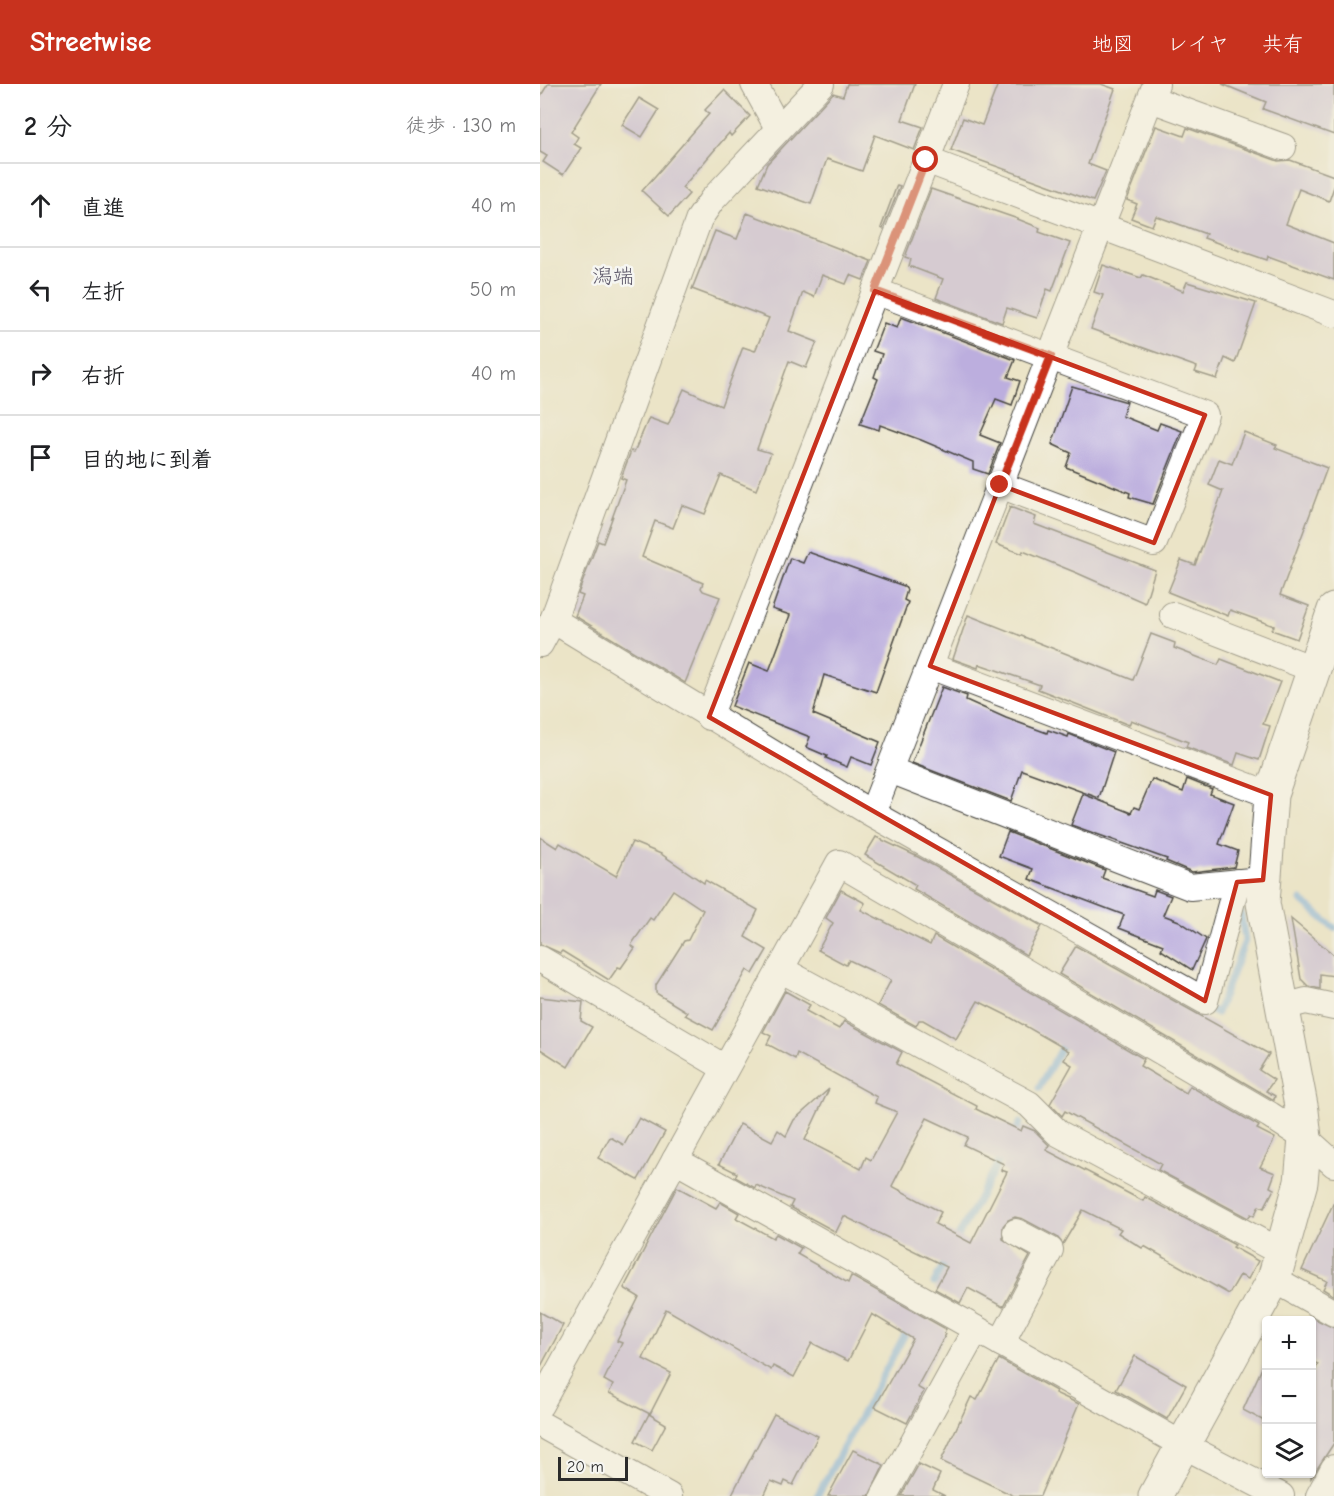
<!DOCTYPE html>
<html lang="ja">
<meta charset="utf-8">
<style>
:root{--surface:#fff;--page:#f6f6f6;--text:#202124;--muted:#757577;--line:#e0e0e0;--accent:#c8321e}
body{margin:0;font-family:"Comic Neue","Klee One",sans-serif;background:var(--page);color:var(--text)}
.controls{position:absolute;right:18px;bottom:18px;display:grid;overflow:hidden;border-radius:6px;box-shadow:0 2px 4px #0004}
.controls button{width:54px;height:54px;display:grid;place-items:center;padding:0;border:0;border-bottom:2px solid var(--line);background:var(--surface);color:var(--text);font:30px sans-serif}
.scale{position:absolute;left:18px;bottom:15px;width:70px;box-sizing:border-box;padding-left:6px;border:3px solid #2b2b2b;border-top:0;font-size:16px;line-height:21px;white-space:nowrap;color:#2b2b2b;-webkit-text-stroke:4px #f6f6f2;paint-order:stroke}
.stop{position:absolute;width:18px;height:18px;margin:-14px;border:4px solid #c8321e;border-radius:50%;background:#fff}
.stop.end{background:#c8321e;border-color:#fff;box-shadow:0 2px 6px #0008}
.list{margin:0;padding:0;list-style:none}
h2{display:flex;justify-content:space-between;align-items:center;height:78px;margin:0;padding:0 24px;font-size:26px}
h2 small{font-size:20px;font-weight:400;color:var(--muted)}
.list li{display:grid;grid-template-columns:39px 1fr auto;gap:18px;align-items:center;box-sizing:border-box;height:84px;padding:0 24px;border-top:2px solid var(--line)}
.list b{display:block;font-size:22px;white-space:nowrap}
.list em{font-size:20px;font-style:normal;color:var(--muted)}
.icon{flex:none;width:33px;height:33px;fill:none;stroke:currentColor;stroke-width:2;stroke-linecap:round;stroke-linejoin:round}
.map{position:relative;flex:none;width:794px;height:1412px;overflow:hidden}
header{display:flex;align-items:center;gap:36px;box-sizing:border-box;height:84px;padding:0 30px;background:var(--accent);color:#fff}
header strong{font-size:28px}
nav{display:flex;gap:33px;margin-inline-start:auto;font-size:21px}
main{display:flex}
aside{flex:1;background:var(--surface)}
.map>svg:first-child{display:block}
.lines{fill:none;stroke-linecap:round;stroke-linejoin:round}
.stream{stroke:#73aae2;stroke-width:7}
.building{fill:#bcaede;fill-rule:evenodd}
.minor-casing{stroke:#484742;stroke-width:28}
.tertiary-casing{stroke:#484742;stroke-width:35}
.minor{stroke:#fff;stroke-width:26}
.tertiary{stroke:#fff;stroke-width:33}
.route{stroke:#c8321e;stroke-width:8}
.marked{fill:none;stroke:#c8321e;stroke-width:4.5;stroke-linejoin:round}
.labels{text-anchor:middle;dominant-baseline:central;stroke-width:5;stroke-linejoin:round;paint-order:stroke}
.quarter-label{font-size:21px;fill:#5e596a;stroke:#f6f6f2}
</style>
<header>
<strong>Streetwise</strong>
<nav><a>地図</a><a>レイヤ</a><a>共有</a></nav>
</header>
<main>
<aside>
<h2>2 分<small>徒歩 · 130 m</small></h2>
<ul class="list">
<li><svg class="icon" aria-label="ahead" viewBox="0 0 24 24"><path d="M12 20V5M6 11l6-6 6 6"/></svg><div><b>直進</b></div><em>40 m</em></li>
<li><svg class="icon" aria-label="left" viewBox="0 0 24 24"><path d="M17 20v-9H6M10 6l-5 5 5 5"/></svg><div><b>左折</b></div><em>50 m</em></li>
<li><svg class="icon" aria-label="right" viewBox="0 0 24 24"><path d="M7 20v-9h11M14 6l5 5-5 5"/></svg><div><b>右折</b></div><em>40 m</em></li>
<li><svg class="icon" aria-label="arrive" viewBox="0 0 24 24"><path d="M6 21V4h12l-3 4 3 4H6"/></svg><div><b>目的地に到着</b></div></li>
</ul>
</aside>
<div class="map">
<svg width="794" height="1412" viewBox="0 0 794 1412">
<rect width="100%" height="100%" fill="#f6f6f2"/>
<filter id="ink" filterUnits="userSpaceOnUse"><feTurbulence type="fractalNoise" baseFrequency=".0167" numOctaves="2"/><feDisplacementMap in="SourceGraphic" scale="12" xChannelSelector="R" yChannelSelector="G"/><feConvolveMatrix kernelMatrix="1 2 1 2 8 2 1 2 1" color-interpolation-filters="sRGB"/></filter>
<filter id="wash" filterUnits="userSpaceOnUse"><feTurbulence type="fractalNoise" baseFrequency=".008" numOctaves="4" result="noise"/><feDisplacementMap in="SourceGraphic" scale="24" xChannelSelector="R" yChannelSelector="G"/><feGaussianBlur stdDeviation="1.35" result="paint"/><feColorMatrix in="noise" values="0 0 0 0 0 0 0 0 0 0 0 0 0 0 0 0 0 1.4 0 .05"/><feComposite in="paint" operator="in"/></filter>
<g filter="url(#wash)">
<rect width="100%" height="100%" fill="#ebe4c7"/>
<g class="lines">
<g class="stream">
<polyline points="761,816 794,844"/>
<polyline points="665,923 677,929 705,857 701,829"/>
<polyline points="499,1004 525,957"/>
<polyline points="473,1052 480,1039"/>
<polyline points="414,1160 463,1070"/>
<polyline points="394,1199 406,1175"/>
<polyline points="277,1412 369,1243"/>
</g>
</g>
<g id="blocks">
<g class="building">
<polygon points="8,0 61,0 31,48 38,53 34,60 41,64 23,91 3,78 7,72 0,68 0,13"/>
<polygon points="307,0 375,0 362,36 383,43 374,66 335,51 322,87 287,75 271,120 218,101 227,80 293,9 303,12"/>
<polygon points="458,0 561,0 575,5 548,80 566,87 553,117 411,66 423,34 442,41"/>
<polygon points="682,0 794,0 794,51 723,25 726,18"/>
<polygon points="184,6 210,32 191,52 189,49 142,104 149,110 129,132 102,107 169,30 165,26"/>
<polygon points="99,14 119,26 102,53 82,41"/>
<polygon points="616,42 644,52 647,44 738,77 750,76 794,92 794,103 789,117 759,105 746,140 794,159 794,196 728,172 727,176 686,162 664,154 666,150 616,132 612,142 591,134 597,120 587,116"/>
<polygon points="357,101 360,102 343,145 341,144"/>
<polygon points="391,105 475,134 500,144 499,148 530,159 512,207 507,205 497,234 467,224 462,239 396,214 403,195 369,182 371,175 365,173"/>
<polygon points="207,129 331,177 323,196 310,191 306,200 282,191 274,213 263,208 249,247 277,258 266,284 249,277 217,365 231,369 216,406 181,391 165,430 142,421 133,444 115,437 102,473 163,499 161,504 163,507 180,513 145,599 35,532 43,512 38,510 58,457 63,459 86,396 81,394 91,367 94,368 109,334 128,341 144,305 181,322 203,263 215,267 229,234 152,205 175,147 197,155"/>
<polygon points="563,181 601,194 603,191 643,207 647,198 716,219 695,279 685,274 677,295 655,288 657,283 551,245 563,211 554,208"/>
<polygon points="361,233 475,276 468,293 480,297 472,321 456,315 440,351 460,359 448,390 433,385 433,378 381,356 340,341 339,346 320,340 338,295 334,293 342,270 333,267 339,252 344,239 357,244"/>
<polygon points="532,302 587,318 582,332 617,346 620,339 642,347 613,420 589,413 590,409 526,383 531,369 512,360"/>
<polygon points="704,348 737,361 735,364 787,384 740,511 769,522 757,555 732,546 734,542 690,526 688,532 628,508 641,476 655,481 683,407 669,401 679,375 692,380"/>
<polygon points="470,423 496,433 494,440 615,486 605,519 537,489 483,467 482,470 456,460"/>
<polygon points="268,468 364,502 367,506 364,516 368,518 336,608 284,591 273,630 340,658 331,681 311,673 307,683 286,674 287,672 266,663 270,653 192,622 209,579 229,587 250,531 232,525 250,474 263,479"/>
<polygon points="428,531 593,596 611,550 635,559 634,564 678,581 681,575 740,598 723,640 730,642 719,676 698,669 694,681 646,663 648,658 591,636 589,641 498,605 500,601 439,580 438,584 413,575"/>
<polygon points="402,603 427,612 426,616 466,634 507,649 508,646 528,653 529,650 574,668 559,714 482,686 471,717 372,679"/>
<polygon points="612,695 643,708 647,695 672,705 670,710 694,719 679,760 698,767 694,783 652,788 626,777 627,775 531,741 543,710 591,729 594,723 599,725"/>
<polygon points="468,748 565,786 562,794 613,812 615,806 631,812 623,831 639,837 666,855 652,886 621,866 623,861 579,844 584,831 489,795 493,785 459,772"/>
<polygon points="0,753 17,764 20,759 76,792 92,758 121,770 164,799 165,796 218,826 205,853 227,866 213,890 207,886 173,946 145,931 147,928 116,909 116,901 144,857 148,856 163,826 133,806 113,836 110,834 91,861 95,864 81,884 78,883 69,896 22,867 20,869 0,860"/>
<polygon points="336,753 378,773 502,842 486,871 374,805 376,801 325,771"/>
<polygon points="301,806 325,819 321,826 390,861 394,852 604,975 600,982 646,1009 650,1002 719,1042 717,1045 735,1054 720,1083 735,1089 730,1103 734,1105 724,1124 719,1122 714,1132 711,1130 708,1134 618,1086 621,1080 525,1027 522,1032 510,1020 532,981 524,976 529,967 466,931 438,917 416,955 383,936 379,936 376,942 338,921 351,896 309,876 306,881 278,866 293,839 286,834"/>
<polygon points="751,835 794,871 794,892 780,890 780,905 768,902 761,895"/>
<polygon points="536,862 729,970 719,986 734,996 726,1007 735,1012 734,1016 519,890"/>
<path d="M 245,907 L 270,921 L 266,927 L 299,945 L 304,937 L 362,968 L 356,980 L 437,1022 L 436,1025 L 481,1047 L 483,1042 L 495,1047 L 509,1061 L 506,1066 L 599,1115 L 603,1117 L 605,1113 L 695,1161 L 693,1163 L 718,1177 L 708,1195 L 700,1191 L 689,1210 L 604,1162 L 602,1164 L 578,1149 L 581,1145 L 543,1126 L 523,1160 L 517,1153 L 483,1135 L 475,1133 L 468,1136 L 463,1142 L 463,1155 L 490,1172 L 463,1223 L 428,1204 L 420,1219 L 395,1205 L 407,1183 L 304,1132 L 296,1148 L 250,1123 L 253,1117 L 216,1101 L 215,1104 L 195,1093 L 197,1089 L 179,1080 L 200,1040 L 232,1057 L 238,1046 L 246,1052 L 254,1036 L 289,1005 L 265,1056 L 321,1085 L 326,1073 L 331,1076 L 357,1028 L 335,1019 L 337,1013 L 257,969 L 255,975 L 227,960 L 231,952 L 223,948 ZM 387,1034 L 428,1053 L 424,1061 L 464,1080 L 461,1086 L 467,1088 L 431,1159 L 395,1140 L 401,1128 L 352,1102 Z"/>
<polygon points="0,913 43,918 41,937 52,943 28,983 0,965"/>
<polygon points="99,1034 125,1048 98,1096 58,1074 70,1053 84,1061"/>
<polygon points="137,1103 176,1124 180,1118 199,1129 196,1134 233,1154 236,1150 261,1164 257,1170 308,1199 311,1192 406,1245 404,1249 406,1250 377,1303 384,1307 367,1339 335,1323 373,1255 332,1230 308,1277 272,1259 254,1293 233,1282 231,1286 126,1225 103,1275 131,1289 110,1330 69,1309 73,1301 64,1296 82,1259 77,1257 99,1213 84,1204"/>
<polygon points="794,1118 794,1212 783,1205 787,1197 762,1186"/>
<polygon points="0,1228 23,1241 0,1284"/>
<polygon points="771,1233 794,1244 794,1359 771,1394 771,1293 778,1280 771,1277"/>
<polygon points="595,1272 646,1301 627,1335 576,1306"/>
<polygon points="459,1275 516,1307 515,1309 539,1320 500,1412 474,1412 401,1377 431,1313 437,1316"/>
<polygon points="726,1275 726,1338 703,1326"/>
<polygon points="109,1330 126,1340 112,1366 95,1357"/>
<polygon points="234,1330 278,1352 253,1401 245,1397 243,1402 231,1397 224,1412 191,1412"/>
<polygon points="313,1366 344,1381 329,1412 288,1412"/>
<polygon points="379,1380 400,1390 393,1406 405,1412 361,1412"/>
</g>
</g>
</g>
<g filter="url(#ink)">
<use href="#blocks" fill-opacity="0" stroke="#484742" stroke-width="1.5"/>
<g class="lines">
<defs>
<g id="minor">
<polyline points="214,0 238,44"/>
<polyline points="611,15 743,63"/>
<polyline points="386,76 794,230"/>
<polyline points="335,207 665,331 614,459 460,401"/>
<polyline points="633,531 773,585"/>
<polyline points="13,536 329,728 665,917 697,798"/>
<polyline points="0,560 13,536 159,135 172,116 281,0"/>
<polyline points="390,582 731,711"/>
<polyline points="169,633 416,0"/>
<polyline points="350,686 650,803 711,797"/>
<polyline points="337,717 616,0"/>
<polyline points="0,875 185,984"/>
<polyline points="240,885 489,1020 518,1049 742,1169"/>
<polyline points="743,923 766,917 794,923"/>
<polyline points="135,1076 643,1361 741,1412"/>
<polyline points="734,1195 794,1229"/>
<polyline points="461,1259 510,1166 476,1148"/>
<polyline points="0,1321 299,779 730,1031 765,1054 794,1080"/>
<polyline points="0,1340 129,1412"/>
<polyline points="344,1412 436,1245"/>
<polyline points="779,1412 794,1384"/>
</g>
<polyline id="tertiary" points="615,1412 734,1195 761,1098 765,1054 762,1027 723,819 731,711 794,526"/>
</defs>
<use href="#minor" class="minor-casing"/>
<use href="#tertiary" class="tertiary-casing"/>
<use href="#minor" class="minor"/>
<use href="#tertiary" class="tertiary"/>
</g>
</g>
<g class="lines" filter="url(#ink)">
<polyline class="route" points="386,76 335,207 511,272 460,401"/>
</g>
<path d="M0 0H794V1412H0ZM 335,207 L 665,331 L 614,459 L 460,401 L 390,582 L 731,711 L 723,796 L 697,798 L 665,917 L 169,633 Z" fill="#ebe4c7" fill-opacity=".55" fill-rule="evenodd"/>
<path class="marked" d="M 335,207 L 665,331 L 614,459 L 460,401 L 390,582 L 731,711 L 723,796 L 697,798 L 665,917 L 169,633 Z"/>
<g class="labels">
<g class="quarter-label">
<text x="73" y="192">潟端</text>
</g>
</g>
</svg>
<div class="controls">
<button>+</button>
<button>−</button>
<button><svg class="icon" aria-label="layers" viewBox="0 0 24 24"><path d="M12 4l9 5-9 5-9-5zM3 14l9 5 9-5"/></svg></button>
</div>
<div class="scale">20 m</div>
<div class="stop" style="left:386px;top:76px"></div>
<div class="stop end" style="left:460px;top:401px"></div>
</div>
</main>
